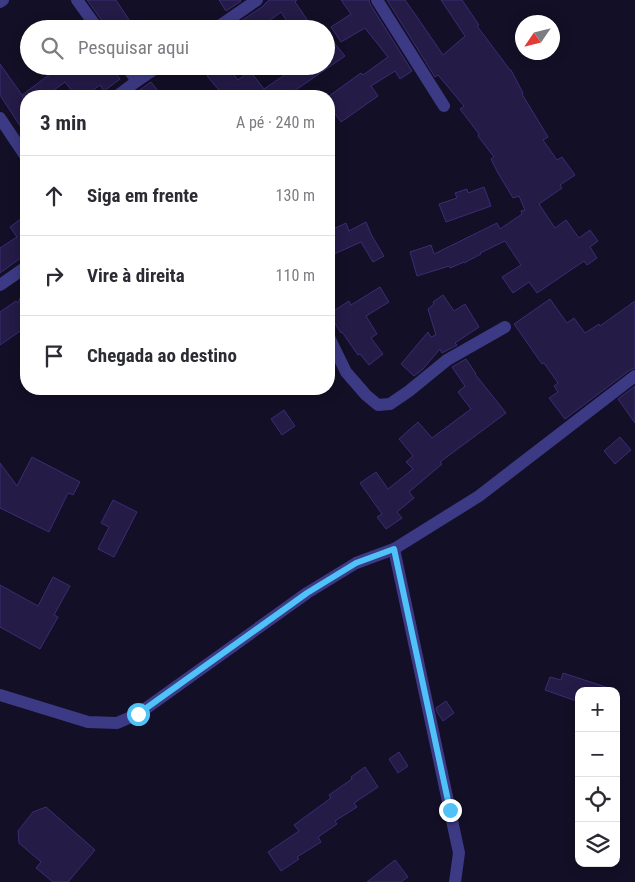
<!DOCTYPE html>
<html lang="pt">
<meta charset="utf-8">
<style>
:root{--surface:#fff;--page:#f7f7f7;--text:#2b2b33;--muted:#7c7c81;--line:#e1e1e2}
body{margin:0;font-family:"Roboto Condensed",sans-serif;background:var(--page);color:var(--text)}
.controls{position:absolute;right:15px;bottom:15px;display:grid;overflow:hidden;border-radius:10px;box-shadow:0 2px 12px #0003}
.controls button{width:45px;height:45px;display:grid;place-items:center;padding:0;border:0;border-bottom:1px solid var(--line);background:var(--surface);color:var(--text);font:25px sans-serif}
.compass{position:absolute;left:515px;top:15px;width:45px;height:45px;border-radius:50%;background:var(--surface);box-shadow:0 2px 12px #0003;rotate:235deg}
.stop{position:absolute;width:15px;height:15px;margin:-11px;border:4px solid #4fc3f7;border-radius:50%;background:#fff}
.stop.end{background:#4fc3f7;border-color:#fff;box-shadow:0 1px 5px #0008}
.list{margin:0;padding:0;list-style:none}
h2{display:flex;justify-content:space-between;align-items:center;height:65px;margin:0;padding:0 20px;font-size:21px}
h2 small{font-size:16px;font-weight:400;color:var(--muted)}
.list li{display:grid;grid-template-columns:32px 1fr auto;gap:15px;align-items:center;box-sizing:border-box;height:80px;padding:0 20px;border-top:1px solid var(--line)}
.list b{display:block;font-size:19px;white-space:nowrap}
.list em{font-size:16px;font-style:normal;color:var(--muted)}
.icon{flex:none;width:28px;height:28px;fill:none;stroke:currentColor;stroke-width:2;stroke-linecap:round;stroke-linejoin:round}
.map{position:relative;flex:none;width:635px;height:882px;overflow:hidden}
.search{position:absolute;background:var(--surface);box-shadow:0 2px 12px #0003;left:20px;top:20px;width:315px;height:55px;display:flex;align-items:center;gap:12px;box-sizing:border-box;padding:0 18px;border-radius:28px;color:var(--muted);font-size:19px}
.panel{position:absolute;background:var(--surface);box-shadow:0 2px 12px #0003;left:20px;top:90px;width:315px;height:305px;border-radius:20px}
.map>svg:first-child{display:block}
.building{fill:#241b47;stroke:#3b2d73}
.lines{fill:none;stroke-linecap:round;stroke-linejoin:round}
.minor{stroke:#3d3a85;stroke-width:12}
.route{stroke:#4fc3f7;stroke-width:6}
</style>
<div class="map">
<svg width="635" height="882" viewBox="0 0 635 882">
<rect width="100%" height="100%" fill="#130f26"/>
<g class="building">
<polygon points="87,0 116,0 135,29 108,29"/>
<polygon points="219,0 240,0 241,1 226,11"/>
<polygon points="269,0 297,0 295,2 308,21 297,29 292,29 281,12 258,29 238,29 235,25 262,7"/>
<polygon points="341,0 369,0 370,4 412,71 400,79 395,71 371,86 378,96 341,122 329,105 329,96 361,73 363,75 388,57 365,28 341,42 331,27 351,14"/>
<polygon points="387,0 405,0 417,17 443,55 465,36 441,0 462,0 479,25 477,26 510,70 511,70 523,93 522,94 548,137 543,140 557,160 562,157 575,175 560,185 562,188 539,204 555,228 566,220 579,238 590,230 598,241 590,247 597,258 587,265 584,261 537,293 529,282 513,293 502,277 521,265 505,241 480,253 481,254 464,263 464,262 450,268 449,266 417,276 410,252 431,245 434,254 497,223 500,229 522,214 521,211 525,210 519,196 513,198 498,173 491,159 494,157 478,136 479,134 460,109 464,106 438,75 435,77"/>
<polygon points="326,33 345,56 287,96 224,96 207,76 220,66 227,66 238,80 250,71 264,89 298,66 326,66"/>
<polygon points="0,64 22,95 53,72 48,66 111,66 120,79 104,91 100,85 85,96 76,96 65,82 46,96 22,96 26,102 26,135 0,95"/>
<polygon points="151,82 162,96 131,96"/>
<polygon points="484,187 491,206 446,222 439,204 457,198 455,193 467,189 468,193"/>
<polygon points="26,215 26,254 0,273 0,248 17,237 10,227"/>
<polygon points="366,222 372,236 384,256 373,262 361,242 332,255 329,249 329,231 346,223 349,231"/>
<polygon points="26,284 26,327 0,345 0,312 16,301 18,303"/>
<polygon points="380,287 389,302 366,316 377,334 371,338 383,354 369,365 360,354 358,355 342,332 341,333 329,314 349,301 351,305"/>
<polygon points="443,295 454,311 465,304 479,327 455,343 457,345 442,353 440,349 423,369 414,376 401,364 428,332 431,337 436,335 428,309 434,304 433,302"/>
<polygon points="550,299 567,323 574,318 585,333 599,324 600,326 635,301 635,368 630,370 565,419 549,398 558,392 554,386 558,383 544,363 542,364 514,324"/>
<polygon points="466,359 476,374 475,374 506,413 440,462 442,464 409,492 414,498 397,512 402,518 386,529 377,517 382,514 360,483 376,472 388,489 413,469 406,462 413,456 399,439 418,422 432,438 471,409 458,392 465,386 452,367"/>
<polygon points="635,386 635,423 618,399"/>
<polygon points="284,410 295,426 282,435 271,419"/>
<polygon points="620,437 631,450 615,464 604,451"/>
<polygon points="32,457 80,482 73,495 68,493 49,532 0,508 0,463 17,486"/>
<polygon points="113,500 137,512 114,557 98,549 109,527 101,523"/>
<polygon points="53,577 70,586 54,615 58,617 40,649 0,627 0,585 38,606"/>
<polygon points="563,673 609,688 608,691 579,691 579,702 545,690 550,677 561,680"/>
<polygon points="446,701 454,713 443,721 437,712 436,708"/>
<polygon points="399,752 408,766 398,773 389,759"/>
<polygon points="365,767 378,787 354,803 357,807 335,821 337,824 318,837 321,842 297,857 299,859 281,871 268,852 299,831 294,825 331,798 329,795 352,779 351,777"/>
<polygon points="46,807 95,850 68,882 53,882 36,868 41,862 19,843 18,831 33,812"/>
<polygon points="395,860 408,877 401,882 367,882"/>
</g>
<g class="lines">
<g class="minor">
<polyline points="77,0 98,29"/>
<polyline points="377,0 444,106"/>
<polyline points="0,2 3,0"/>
<polyline points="215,29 257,0"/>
<polyline points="126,66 137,81"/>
<polyline points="117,96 137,81 159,66"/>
<polyline points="0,118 26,157"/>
<polyline points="0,285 26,267"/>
<polyline points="329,337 346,372 366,395 378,405 390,404 409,391 447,360 505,327"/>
<polyline points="394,549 459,853 455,882"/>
<polyline points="0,695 88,722 117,723 138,714 307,593 356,563 394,549 479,496 635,376"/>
</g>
</g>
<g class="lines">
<polyline class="route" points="138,714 307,593 356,563 394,549 450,810"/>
</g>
</svg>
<div class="controls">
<button>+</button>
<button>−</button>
<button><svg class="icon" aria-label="locate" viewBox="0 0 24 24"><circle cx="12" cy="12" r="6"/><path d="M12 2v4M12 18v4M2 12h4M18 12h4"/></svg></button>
<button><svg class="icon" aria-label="layers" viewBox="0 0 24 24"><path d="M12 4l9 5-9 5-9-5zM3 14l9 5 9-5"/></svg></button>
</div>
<svg class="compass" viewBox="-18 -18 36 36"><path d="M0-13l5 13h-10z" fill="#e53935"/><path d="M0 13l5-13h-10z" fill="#7c7c81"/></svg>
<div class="stop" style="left:138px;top:714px"></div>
<div class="stop end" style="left:450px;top:810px"></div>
<div class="search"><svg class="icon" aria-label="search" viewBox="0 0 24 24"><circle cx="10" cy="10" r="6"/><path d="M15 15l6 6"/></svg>Pesquisar aqui</div>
<section class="panel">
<h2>3 min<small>A pé · 240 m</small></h2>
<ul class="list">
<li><svg class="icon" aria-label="ahead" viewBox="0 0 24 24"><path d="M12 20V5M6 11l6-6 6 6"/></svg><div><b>Siga em frente</b></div><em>130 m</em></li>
<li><svg class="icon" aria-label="right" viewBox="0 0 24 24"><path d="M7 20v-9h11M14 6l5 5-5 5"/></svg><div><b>Vire à direita</b></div><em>110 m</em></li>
<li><svg class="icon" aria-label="arrive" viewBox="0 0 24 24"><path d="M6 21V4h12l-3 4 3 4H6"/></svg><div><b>Chegada ao destino</b></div></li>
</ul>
</section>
</div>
